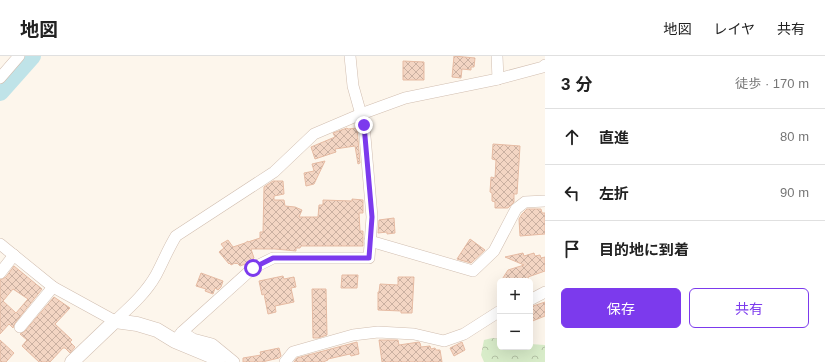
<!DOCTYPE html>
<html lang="ja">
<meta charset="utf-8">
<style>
:root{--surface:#fff;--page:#f6f6f6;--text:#222;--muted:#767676;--line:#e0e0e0;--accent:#7c3aed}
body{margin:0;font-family:Helvetica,"Noto Sans JP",sans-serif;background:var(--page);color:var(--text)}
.controls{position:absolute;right:12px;bottom:12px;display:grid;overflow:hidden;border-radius:6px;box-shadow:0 4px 16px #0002}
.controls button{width:36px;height:36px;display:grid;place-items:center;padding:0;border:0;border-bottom:1px solid var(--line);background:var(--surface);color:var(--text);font:20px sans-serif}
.stop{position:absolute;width:12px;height:12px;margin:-9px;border:3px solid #7c3aed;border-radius:50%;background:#fff}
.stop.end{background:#7c3aed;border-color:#fff;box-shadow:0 1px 4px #0008}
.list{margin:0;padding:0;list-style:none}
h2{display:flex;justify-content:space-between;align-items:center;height:52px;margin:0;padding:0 16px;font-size:17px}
h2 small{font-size:13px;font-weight:400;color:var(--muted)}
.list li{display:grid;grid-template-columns:26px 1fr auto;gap:12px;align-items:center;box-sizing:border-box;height:56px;padding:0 16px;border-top:1px solid var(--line)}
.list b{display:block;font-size:15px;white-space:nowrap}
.list em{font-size:13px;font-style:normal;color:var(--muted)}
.actions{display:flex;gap:8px;padding:12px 16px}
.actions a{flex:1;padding:9px 0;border:1px solid var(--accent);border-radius:6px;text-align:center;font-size:14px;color:var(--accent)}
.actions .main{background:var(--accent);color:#fff}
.icon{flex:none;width:22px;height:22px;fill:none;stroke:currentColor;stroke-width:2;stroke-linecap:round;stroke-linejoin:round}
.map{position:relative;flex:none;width:545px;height:306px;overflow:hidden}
header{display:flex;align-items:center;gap:24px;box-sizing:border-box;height:56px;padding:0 20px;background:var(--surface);border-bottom:1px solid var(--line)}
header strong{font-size:19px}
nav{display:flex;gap:22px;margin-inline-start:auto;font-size:14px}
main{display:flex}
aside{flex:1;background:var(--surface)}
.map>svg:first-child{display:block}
.forest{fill:url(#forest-crowns)}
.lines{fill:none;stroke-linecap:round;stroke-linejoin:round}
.river{stroke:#bfe3e8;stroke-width:18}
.building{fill:url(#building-cross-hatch);stroke:#e6bba3;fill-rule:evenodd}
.minor-casing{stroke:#d1beb0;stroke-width:12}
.tertiary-casing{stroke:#d1beb0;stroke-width:15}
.minor{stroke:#fff;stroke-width:11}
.tertiary{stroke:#fff;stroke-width:14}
.route{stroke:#7c3aed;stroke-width:5}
</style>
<header>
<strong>地図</strong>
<nav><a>地図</a><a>レイヤ</a><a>共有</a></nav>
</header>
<main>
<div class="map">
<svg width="545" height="306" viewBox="0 0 545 306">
<defs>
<pattern id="forest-crowns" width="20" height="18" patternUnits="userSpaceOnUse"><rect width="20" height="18" fill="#d8ecc9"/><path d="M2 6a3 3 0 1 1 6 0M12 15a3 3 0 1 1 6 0" fill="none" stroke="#b4c2a5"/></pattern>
<pattern id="building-cross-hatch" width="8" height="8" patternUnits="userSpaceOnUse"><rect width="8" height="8" fill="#f3d5c3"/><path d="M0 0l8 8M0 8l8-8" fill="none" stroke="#cab0a1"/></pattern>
</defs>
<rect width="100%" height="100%" fill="#fdf6ec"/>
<polygon class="forest" points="492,282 500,283 500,291 530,291 530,288 545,289 545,306 484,306 481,299 484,284"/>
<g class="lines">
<polyline class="river" points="0,36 32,0"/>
</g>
<g class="building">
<polygon points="454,0 475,2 474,11 471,11 471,14 462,13 461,22 452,21"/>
<polygon points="403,5 424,6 424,24 403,24"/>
<polygon points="347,72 348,73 357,72 360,107 358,108 355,90 335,93 336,96 315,103 311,91 335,81 333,77"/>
<polygon points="493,88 520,90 517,138 514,138 514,146 508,152 495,152 495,146 492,145 492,137 490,136 491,121 495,122 496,104 492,103"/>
<polygon points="325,105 314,128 306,130 304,117 314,115 312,108"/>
<polygon points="273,125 283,125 284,138 274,140 274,144 284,144 285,150 295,151 302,154 299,161 318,161 319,149 323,149 323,144 352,145 352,143 363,144 363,157 359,157 360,175 363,175 363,190 301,190 300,192 296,192 296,195 275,193 251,193 254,202 248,207 240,210 237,207 236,208 235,207 231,209 230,207 229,208 219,196 224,192 221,188 228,184 233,191 245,187 248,185 248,186 260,182 260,176 263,176 264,131"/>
<polygon points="527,153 541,153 542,157 545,157 545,178 520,180 519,163 522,158"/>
<polygon points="394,162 395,177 387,178 387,176 378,177 379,164"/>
<polygon points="470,183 485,194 471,207 457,203"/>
<polygon points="523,197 524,200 534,197 535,200 540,199 541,202 545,201 545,215 528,221 529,225 501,225 508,214 524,209 505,201"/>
<path d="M 14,210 L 42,233 L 15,267 L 13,272 L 9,268 L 0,278 L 0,224 L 6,221 ZM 13,233 L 28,243 L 16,257 L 3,245 Z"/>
<polygon points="201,217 223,225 221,231 218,234 215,232 213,238 205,235 206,233 196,230"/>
<polygon points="342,219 358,219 357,232 341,232"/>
<polygon points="283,220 284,223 294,221 296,231 291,232 294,246 275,250 276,256 268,258 264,238 262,239 259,225"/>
<polygon points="398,221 414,221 412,257 401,257 401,255 378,254 378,236 379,236 380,228 398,229"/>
<polygon points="312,233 326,233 327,279 318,282 313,282"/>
<polygon points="54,241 70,252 55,268 72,284 70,286 75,291 70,297 65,292 63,292 50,306 39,306 22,290 27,284 20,278 25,275"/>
<polygon points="545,246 545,260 530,266 530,251"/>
<polygon points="0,284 14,297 6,306 0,306"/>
<polygon points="379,284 398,284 399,289 419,286 420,287 421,291 430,290 431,293 435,292 436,294 440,294 442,306 382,306"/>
<polygon points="357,286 359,298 351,300 350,298 328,303 328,304 323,306 294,306 297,302"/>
<polygon points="462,286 465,294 454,300 450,292"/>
<polygon points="279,292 281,300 279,302 262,306 243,306 243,302 261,299 260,296"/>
</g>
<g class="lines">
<defs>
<g id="minor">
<polyline points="497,0 498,23"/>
<polyline points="0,22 19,0"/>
<polyline points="370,185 473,215 494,195 516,153 525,146 545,145"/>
<path d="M 0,188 L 53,231 L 115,265 C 130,251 146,237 156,219 C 163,206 168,193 176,180 L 274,116 L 314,78 L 361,58 L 405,42 L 498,23 L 543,11 L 545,9"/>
<polyline points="0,217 14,199"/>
<polyline points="530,244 545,236"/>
<polyline points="20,271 53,231"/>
<polyline points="182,276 193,283 212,288 234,306"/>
<polyline points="175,285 182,276 253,212 273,202 369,202 372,161 364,69 353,30 350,0"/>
<polyline points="285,306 293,296 353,279 378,276 414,278 444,285 464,278 500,255"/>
</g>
<polyline id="tertiary" points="72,306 115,265 137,268 157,274 175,285 211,300 218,306"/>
</defs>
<use href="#minor" class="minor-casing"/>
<use href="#tertiary" class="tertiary-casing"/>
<use href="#minor" class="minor"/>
<use href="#tertiary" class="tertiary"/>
</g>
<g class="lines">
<polyline class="route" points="253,212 273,202 369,202 372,161 364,69"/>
</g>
</svg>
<div class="controls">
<button>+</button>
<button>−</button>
</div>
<div class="stop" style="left:253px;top:212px"></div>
<div class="stop end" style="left:364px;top:69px"></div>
</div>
<aside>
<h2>3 分<small>徒歩 · 170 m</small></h2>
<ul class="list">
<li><svg class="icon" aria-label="ahead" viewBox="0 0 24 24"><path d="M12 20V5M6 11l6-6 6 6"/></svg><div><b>直進</b></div><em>80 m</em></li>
<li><svg class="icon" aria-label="left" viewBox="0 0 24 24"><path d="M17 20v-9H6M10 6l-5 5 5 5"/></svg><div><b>左折</b></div><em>90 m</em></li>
<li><svg class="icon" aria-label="arrive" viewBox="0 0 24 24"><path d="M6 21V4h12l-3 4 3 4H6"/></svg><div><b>目的地に到着</b></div></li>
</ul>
<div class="actions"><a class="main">保存</a><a>共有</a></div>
</aside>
</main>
